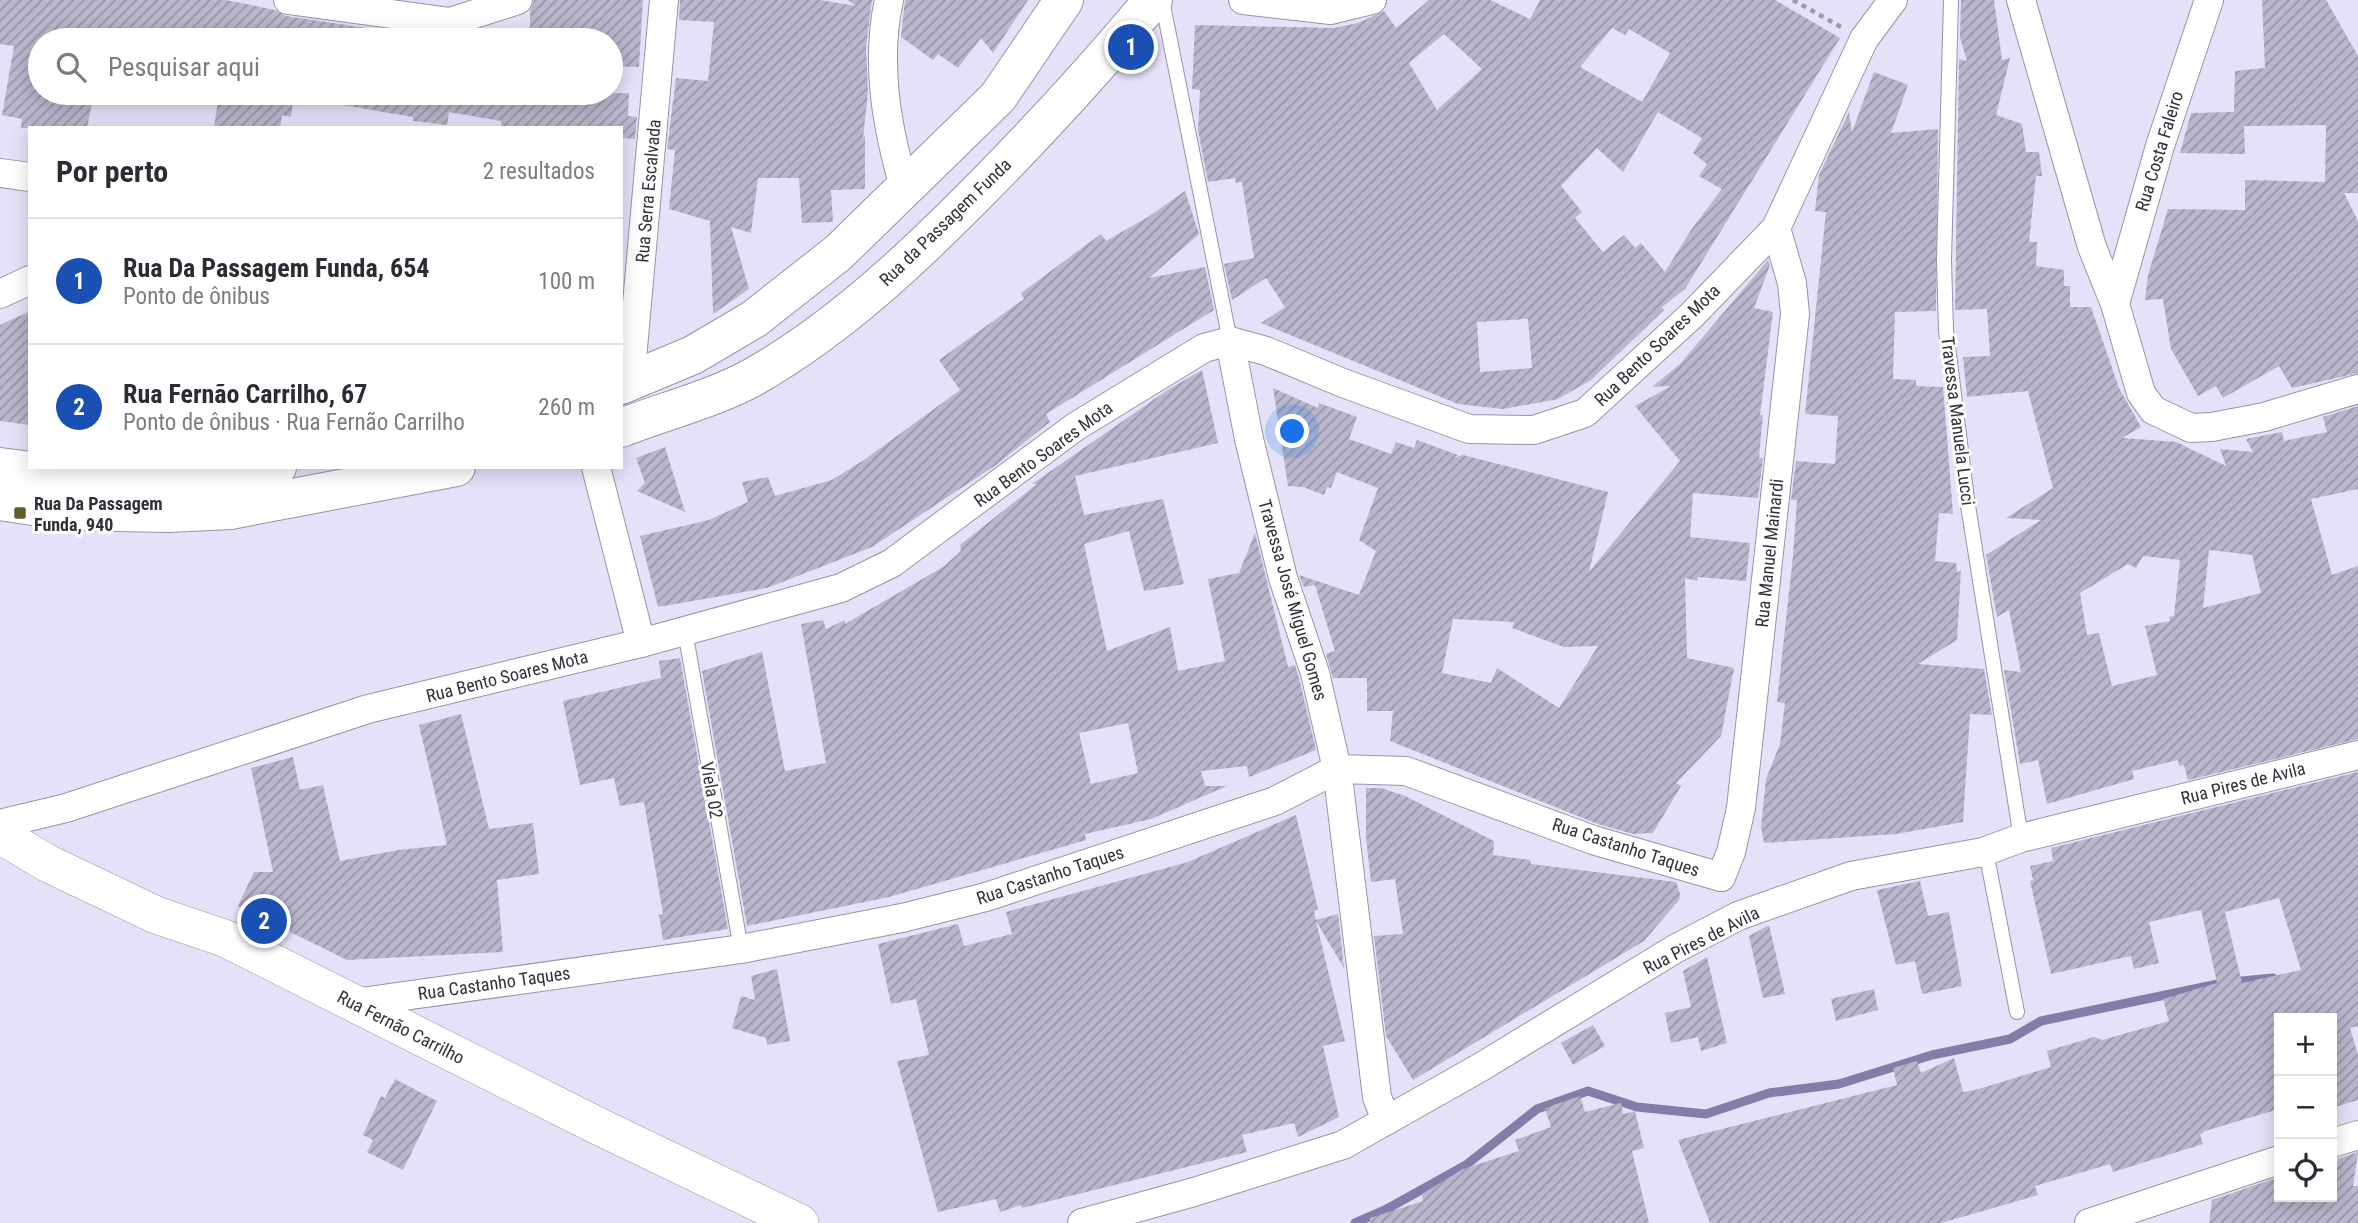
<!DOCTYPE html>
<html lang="pt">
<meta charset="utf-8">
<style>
:root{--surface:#fff;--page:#f7f7f7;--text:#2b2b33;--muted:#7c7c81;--line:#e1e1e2;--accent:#605f2c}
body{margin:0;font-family:"Roboto Condensed",sans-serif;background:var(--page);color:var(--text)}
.controls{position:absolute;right:21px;bottom:21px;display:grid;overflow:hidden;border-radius:0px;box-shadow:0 4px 18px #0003}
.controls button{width:63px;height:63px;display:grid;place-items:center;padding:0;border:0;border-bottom:2px solid var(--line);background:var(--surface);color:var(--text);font:35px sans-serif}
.you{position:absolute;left:1293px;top:432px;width:24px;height:24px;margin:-18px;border:5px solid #fff;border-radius:50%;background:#1a73e8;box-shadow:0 0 0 10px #1a73e833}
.badge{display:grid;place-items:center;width:46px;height:46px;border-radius:50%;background:var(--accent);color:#fff;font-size:23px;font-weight:700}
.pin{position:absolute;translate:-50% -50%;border:4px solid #fff;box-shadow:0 2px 7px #0006}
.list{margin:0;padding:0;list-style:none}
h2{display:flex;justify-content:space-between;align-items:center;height:91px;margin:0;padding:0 28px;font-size:30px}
h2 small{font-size:23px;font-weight:400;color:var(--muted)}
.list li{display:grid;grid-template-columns:46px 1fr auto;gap:21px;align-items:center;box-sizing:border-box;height:126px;padding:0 28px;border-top:2px solid var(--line)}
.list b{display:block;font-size:26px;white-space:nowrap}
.list p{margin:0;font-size:23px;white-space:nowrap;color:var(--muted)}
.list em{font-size:23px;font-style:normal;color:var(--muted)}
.icon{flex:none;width:38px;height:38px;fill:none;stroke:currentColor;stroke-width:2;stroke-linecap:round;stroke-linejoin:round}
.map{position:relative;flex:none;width:2358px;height:1223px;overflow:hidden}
.search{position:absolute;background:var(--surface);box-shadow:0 4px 18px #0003;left:28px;top:28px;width:595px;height:77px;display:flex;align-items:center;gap:18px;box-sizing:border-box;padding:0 24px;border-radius:38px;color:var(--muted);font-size:26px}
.panel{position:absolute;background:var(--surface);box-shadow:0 4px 18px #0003;left:28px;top:126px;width:595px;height:343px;border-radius:0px}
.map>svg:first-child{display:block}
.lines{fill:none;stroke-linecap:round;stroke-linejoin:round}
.stream{stroke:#837daa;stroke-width:9}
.building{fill:url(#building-hatch);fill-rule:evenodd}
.service-casing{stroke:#9694a8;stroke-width:16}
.minor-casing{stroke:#9694a8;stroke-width:30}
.tertiary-casing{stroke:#9694a8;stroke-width:38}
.primary-casing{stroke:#9694a8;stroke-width:40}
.path{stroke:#9c9aab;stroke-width:4.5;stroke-dasharray:5 5;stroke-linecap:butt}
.service{stroke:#fff;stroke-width:14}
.minor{stroke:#fff;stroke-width:28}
.tertiary{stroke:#fff;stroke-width:37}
.primary{stroke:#fff;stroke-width:38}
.poi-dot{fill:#605f2c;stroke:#fff;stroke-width:2.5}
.labels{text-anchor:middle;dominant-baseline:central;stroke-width:6;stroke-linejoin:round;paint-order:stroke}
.street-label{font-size:18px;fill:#32313a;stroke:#fff}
.poi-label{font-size:18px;font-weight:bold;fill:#32313a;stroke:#fff;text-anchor:start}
</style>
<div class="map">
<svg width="2358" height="1223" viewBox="0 0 2358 1223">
<defs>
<pattern id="building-hatch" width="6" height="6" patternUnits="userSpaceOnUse" patternTransform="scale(1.75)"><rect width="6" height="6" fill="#b9b7cc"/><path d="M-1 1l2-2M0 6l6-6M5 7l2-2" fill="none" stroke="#9795a7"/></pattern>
</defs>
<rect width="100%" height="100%" fill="#e4e2f8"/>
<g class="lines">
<g class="stream">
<polyline points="2231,982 2273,978"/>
<polyline points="1355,1223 1385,1210 1466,1165 1537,1109 1588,1091 1637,1107 1706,1114 1769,1093 1839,1084 1932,1055 2010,1039 2041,1021 2218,984"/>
</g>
</g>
<g class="building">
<polygon points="0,0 226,0 275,10 286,16 373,29 372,40 40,40 40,93 94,93 87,128 21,128 22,119 2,115 14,46 0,44"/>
<polygon points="534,0 643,0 639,67 611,66 611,40 530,40 530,11"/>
<polygon points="680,0 820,0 856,6 848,0 872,0 866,47 868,92 863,138 865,135 865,189 831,190 833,222 802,223 799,178 758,178 751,233 731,227 749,289 713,314 710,221 669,209 675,150 667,149 676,78 708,81 714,22 679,20"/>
<polygon points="905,0 1028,0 993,53 981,38 958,68 938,54 933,60 901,37"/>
<path d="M 1429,0 L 1490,0 L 1530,19 L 1540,0 L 1775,0 L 1840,38 L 1685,289 L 1662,307 L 1664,310 L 1591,380 L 1558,399 L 1503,409 L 1458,404 L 1261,323 L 1285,307 L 1266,278 L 1232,300 L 1224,264 L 1254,258 L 1242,182 L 1236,183 L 1235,178 L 1208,182 L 1198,130 L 1200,90 L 1192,89 L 1195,25 L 1334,28 L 1358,23 L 1384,11 L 1396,28 ZM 1612,28 L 1625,35 L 1629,29 L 1670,53 L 1642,102 L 1580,67 ZM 1444,34 L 1482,69 L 1437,110 L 1409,63 ZM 1658,112 L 1702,138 L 1693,153 L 1707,164 L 1699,176 L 1722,189 L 1691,230 L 1665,272 L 1641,243 L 1635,248 L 1624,235 L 1603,252 L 1575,218 L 1582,212 L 1561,186 L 1597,148 L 1623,172 ZM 1528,319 L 1532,368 L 1480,372 L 1477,322 Z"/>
<path d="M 1961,0 L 1994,0 L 2002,60 L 2010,58 L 1996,115 L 2022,124 L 2026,152 L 2039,152 L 2042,176 L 2036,176 L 2029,242 L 2037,242 L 2036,266 L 2064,270 L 2064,286 L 2070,286 L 2070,307 L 2091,307 L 2119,388 L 2141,427 L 2122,438 L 2176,442 L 2226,466 L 2220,449 L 2253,452 L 2246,439 L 2282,432 L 2284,441 L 2327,432 L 2323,417 L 2358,406 L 2358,489 L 2311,499 L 2332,575 L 2358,566 L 2358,739 L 2188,780 L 2184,765 L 2179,766 L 2178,760 L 2132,771 L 2134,779 L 2047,804 L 2038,760 L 2020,764 L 2004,670 L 2021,672 L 2009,610 L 1997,617 L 1986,555 L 2041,520 L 2006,518 L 2053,488 L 2028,391 L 1967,397 L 1963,357 L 1990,356 L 1987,309 L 1955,310 L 1959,59 L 1967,61 L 1960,38 ZM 2209,550 L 2252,555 L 2261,593 L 2203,608 ZM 2143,556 L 2180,560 L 2174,616 L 2169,617 L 2170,621 L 2145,626 L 2157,675 L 2112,686 L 2099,633 L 2087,635 L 2080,593 L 2128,564 L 2136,568 Z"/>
<polygon points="2262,0 2326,0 2358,56 2358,193 2344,193 2358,221 2358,373 2292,388 2279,366 2223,398 2216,386 2198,396 2171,349 2163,299 2145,300 2148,275 2168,209 2245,210 2245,180 2325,182 2326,125 2244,126 2245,154 2180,153 2191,113 2234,112 2235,71 2265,68"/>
<polygon points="1874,72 1908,85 1891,133 1938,129 1936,311 1895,312 1893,379 1916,380 1916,386 1943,387 1953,514 1939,513 1935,561 1956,563 1957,573 1961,570 1957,640 1918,664 1984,669 1992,715 1970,714 1963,822 1896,834 1764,843 1761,827 1766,779 1780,744 1785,703 1777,702 1793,556 1797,500 1791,500 1796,461 1835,464 1838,416 1805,414 1826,212 1815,211 1819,175 1849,112 1852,132"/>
<polygon points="219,93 294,93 291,117 282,115 280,128 214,128"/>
<polygon points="344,93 629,93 628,116 637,117 635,139 621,138 621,128 501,128 501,121 449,112 447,125 413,121 413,117 343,105"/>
<polygon points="1185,191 1199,234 1149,278 1205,267 1214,310 1046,414 1050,422 996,465 872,547 767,588 658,607 640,536 709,520 748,502 742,482 768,477 775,496 832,480 864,460 960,390 939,360 1024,299 1021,293 1101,234 1106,241 1148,217"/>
<path d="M 1768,260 L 1770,265 L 1754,308 L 1773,312 L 1760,415 L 1763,415 L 1759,458 L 1763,458 L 1758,498 L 1693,493 L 1690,537 L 1750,543 L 1746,581 L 1698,577 L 1697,581 L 1685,578 L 1687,658 L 1734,668 L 1721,736 L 1676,783 L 1681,786 L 1653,833 L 1633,834 L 1598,824 L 1390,741 L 1393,711 L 1367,711 L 1367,678 L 1333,678 L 1326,654 L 1335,651 L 1315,585 L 1304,587 L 1299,575 L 1359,595 L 1376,551 L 1359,540 L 1378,488 L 1337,472 L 1331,488 L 1327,487 L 1324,495 L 1303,487 L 1288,486 L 1273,388 L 1318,408 L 1319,403 L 1357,417 L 1349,439 L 1391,454 L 1396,442 L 1414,448 L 1417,440 L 1458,455 L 1453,458 L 1463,455 L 1608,492 L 1589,572 L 1680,461 L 1635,406 L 1671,386 L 1652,387 L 1680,364 ZM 1453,619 L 1514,622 L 1512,628 L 1564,647 L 1598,646 L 1559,708 L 1497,668 L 1491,683 L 1442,673 Z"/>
<polygon points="30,311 30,425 0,421 0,325"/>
<path d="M 1202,370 L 1218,443 L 1075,476 L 1084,515 L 1163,499 L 1184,584 L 1144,591 L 1129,531 L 1084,544 L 1107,651 L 1170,627 L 1178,671 L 1225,661 L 1208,579 L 1239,573 L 1255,533 L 1288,667 L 1295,665 L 1299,678 L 1316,750 L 1249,777 L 1247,766 L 1201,771 L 1205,786 L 1227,786 L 1151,819 L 1085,834 L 1086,840 L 889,897 L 747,926 L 702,671 L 762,652 L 785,771 L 826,763 L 801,624 L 823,620 L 826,629 L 845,620 L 845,624 L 943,567 L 961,551 L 960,545 L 1037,484 L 1032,484 L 1169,389 ZM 1128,723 L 1138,773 L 1091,784 L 1079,733 Z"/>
<polygon points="665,447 685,512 637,491 645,483 636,458"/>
<polygon points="680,658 728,929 663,940 659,915 663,914 644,802 620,806 614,778 580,785 563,701 661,678 659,661"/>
<polygon points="461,714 489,829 533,823 539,874 497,880 503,952 347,960 238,906 254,872 273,872 251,768 293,757 300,790 323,785 340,861 398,850 447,845 419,725"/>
<path d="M 2358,772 L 2358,1026 L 2350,1028 L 2358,1055 L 2358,1100 L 2332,1108 L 2332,1018 L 2279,1018 L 2279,1109 L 2205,1131 L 2200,1135 L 2203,1144 L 2113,1172 L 2110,1164 L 2035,1186 L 2038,1195 L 1941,1223 L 1710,1223 L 1678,1140 L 1897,1085 L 1893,1068 L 1917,1061 L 1921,1073 L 1954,1058 L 1963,1092 L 1975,1090 L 2051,1067 L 2047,1051 L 2094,1037 L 2102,1040 L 2169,1021 L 2163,999 L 2217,983 L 2201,910 L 2149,922 L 2159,963 L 2134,969 L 2131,956 L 2051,974 L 2030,881 L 2033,880 L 2030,866 L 2053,861 L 2051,848 ZM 2279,898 L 2301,970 L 2242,983 L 2225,912 Z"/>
<polygon points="1366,788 1381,788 1405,796 1494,841 1493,855 1530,860 1531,864 1676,882 1680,894 1679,900 1644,941 1413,1080 1386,1036 1374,936 1403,934 1395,879 1371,882 1366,837"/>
<polygon points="1296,815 1318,909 1314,911 1316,920 1338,914 1344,968 1316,921 1345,1041 1323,1046 1339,1117 1298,1137 1294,1123 1242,1135 1247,1152 1022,1208 1021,1205 1000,1212 996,1199 938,1212 897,1061 929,1055 916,999 891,1004 878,944 958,924 964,946 1012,934 1006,912 1188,862"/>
<polygon points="1920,881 1928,916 1949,912 1962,986 1922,994 1915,961 1896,965 1877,890"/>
<polygon points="1769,925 1785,994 1763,998 1749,936"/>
<polygon points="1707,957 1727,1043 1701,1051 1698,1037 1671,1043 1665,1013 1691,1007 1683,971"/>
<polygon points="777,969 790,1041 767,1045 766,1038 732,1028 741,996 755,1000 751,976"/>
<polygon points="1874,989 1878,1010 1836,1021 1831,999"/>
<polygon points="1593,1025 1605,1046 1573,1065 1561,1043"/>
<polygon points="395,1079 437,1101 403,1170 367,1152 373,1140 363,1135 381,1096 385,1098"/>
<polygon points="1580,1096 1585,1112 1621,1103 1623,1114 1635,1111 1644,1148 1632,1151 1649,1223 1370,1223 1370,1218 1423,1201 1422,1194 1463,1169 1519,1151 1515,1140 1551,1127 1545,1108"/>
<polygon points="2358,1152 2353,1186 2358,1186 2358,1223 2209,1223 2212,1200 2279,1177 2279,1197 2328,1201 2332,1197 2338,1159"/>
</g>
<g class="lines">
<defs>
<g id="service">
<polyline points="1162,0 1230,341"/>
<polyline points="1951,0 1944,260 1946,330 1967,499 2021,838"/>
<polyline points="685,631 741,949"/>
<polyline points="1983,852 1989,867 2017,1012"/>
</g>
<g id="minor">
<polyline points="288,0 450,22 518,0"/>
<path d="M 889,0 C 875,64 887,129 905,190"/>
<polyline points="1243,0 1331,10 1372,0"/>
<polyline points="2021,0 2092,247 2115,304 2141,393 2153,410 2191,428 2212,427 2264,417 2358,389"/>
<polyline points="0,173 30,177"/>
<polyline points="0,294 30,280"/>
<polyline points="2115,304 2160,146 2209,0"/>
<polyline points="1230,341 1249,439 1283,578 1315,673 1337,769 1377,1097 1386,1120"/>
<polyline points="630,382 664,0"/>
<polyline points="596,467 641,643"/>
<polyline points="0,824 66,808 368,709 641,643 841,588 892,563 1075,427 1204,348 1230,341 1266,351 1343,383 1469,429 1534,430 1585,413 1692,315 1776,228 1864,39 1893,0"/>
<polyline points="1721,877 1731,852 1741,808 1795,314 1792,283 1776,228"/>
<polyline points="354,1003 741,949 902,918 986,897 1275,801 1337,769 1406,771 1593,840 1721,877"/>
<polyline points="2332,1143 2358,1135"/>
<polyline points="1082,1223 1194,1192 1343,1145 1481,1067 1675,949 1738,916 1851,876 1983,852 2021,838 2358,755"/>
<polyline points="2089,1223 2279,1160"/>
</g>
<polyline id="tertiary" points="0,835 47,863 156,915 224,938 600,1127 800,1223"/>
<g id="primary">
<polyline points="621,385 693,355 754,319 838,253 998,97 1064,0"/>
<path d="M 621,428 C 664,411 714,399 755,376 C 842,326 916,255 986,184 C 1044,125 1100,64 1153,0"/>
<polyline points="0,467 78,477 157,481 277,467"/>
<polyline points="0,501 66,511 169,513 230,510 456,467"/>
</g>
</defs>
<use href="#service" class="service-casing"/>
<use href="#minor" class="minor-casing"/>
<use href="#tertiary" class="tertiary-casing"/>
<use href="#primary" class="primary-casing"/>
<polyline class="path" points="1793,0 1841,27"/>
<use href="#service" class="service"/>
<use href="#minor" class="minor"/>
<use href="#tertiary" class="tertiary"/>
<use href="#primary" class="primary"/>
</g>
<rect class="poi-dot" x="13" y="506" width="14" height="14" rx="3.5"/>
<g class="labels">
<g class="street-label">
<text transform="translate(2159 151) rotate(-73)">Rua Costa Faleiro</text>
<text transform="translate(648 191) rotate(-85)">Rua Serra Escalvada</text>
<text transform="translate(945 222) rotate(-44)">Rua da Passagem Funda</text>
<text transform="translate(1657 345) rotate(-44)">Rua Bento Soares Mota</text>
<text transform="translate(1958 421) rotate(83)">Travessa Manuela Lucci</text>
<text transform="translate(1043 454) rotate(-36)">Rua Bento Soares Mota</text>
<text transform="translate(1769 553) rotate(-84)">Rua Manuel Mainardi</text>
<text transform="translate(1293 600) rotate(74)">Travessa José Miguel Gomes</text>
<text transform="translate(507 676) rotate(-14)">Rua Bento Soares Mota</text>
<text transform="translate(2243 783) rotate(-14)">Rua Pires de Avila</text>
<text transform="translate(712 790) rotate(80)">Viela 02</text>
<text transform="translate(1626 847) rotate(18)">Rua Castanho Taques</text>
<text transform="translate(1050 875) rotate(-18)">Rua Castanho Taques</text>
<text transform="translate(1701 940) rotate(-27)">Rua Pires de Avila</text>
<text transform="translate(494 983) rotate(-8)">Rua Castanho Taques</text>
<text transform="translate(401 1027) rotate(27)">Rua Fernão Carrilho</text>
</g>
<g class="poi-label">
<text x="34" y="503">Rua Da Passagem<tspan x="34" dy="21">Funda, 940</tspan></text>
</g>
</g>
</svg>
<div class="controls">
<button>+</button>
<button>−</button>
<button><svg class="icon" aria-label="locate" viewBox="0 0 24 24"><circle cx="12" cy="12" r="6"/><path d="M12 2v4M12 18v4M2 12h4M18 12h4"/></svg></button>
</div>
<div class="you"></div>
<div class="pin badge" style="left:1131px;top:47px;background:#1a4fb4">1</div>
<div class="pin badge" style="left:264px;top:921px;background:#1a4fb4">2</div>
<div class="search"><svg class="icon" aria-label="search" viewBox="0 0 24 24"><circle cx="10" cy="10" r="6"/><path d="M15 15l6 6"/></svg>Pesquisar aqui</div>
<section class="panel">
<h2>Por perto<small>2 resultados</small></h2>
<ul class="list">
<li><span class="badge" style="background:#1a4fb4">1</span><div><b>Rua Da Passagem Funda, 654</b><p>Ponto de ônibus</p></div><em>100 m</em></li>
<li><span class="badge" style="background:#1a4fb4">2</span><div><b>Rua Fernão Carrilho, 67</b><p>Ponto de ônibus · Rua Fernão Carrilho</p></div><em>260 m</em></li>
</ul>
</section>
</div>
